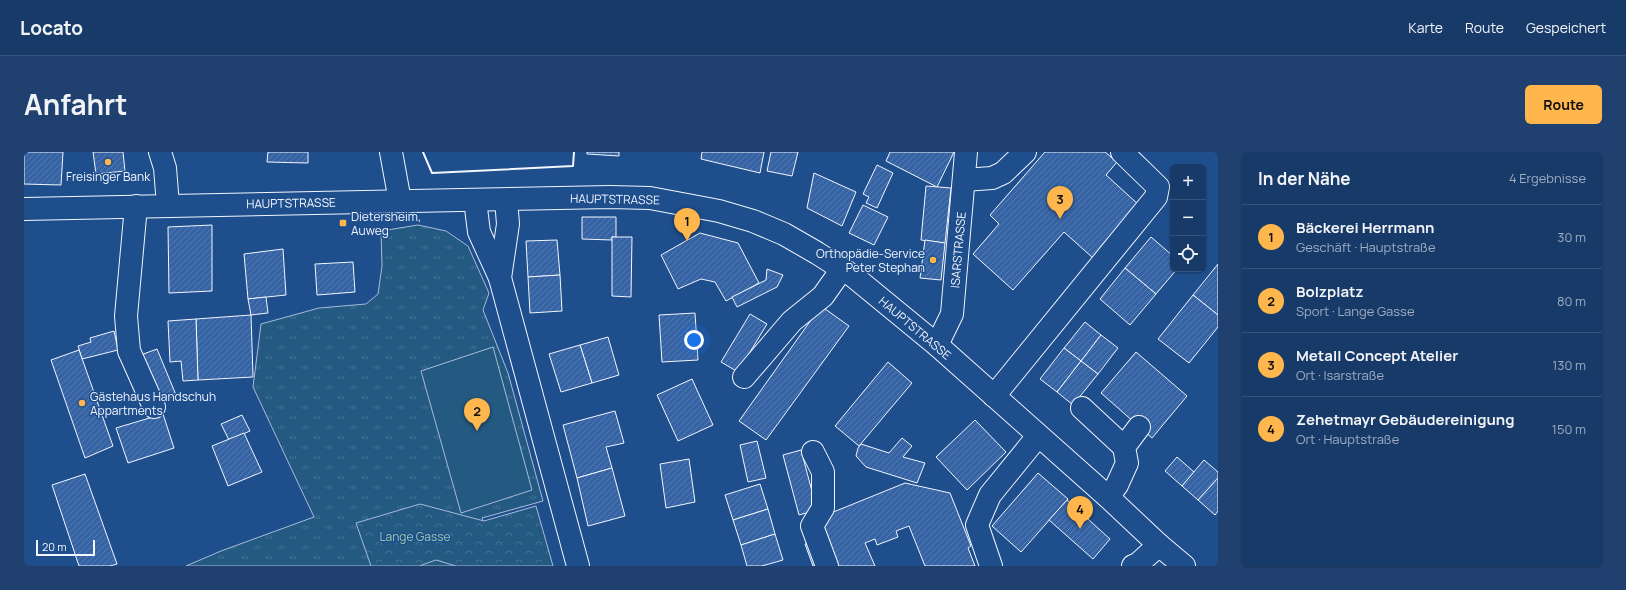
<!DOCTYPE html>
<html lang="de">
<meta charset="utf-8">
<style>
:root{--surface:#173a69;--page:#20416f;--text:#f1f3f6;--muted:#9eadc0;--line:#36547d;--accent:#ffb74d}
body{margin:0;font-family:Manrope,sans-serif;background:var(--page);color:var(--text)}
.controls{position:absolute;right:12px;top:12px;display:grid;overflow:hidden;border-radius:6px;box-shadow:0 1px 3px #0004}
.controls button{width:36px;height:36px;display:grid;place-items:center;padding:0;border:0;border-bottom:1px solid var(--line);background:var(--surface);color:var(--text);font:20px sans-serif}
.scale{position:absolute;left:12px;bottom:10px;width:59px;box-sizing:border-box;padding-left:4px;border:2px solid #f2f6ff;border-top:0;font-size:11px;line-height:14px;white-space:nowrap;color:#f2f6ff;-webkit-text-stroke:3px #1f4e8c;paint-order:stroke}
.you{position:absolute;left:670px;top:188px;width:14px;height:14px;margin:-10px;border:3px solid #fff;border-radius:50%;background:#1a73e8;box-shadow:0 0 0 6px #1a73e833}
.badge{display:grid;place-items:center;width:26px;height:26px;border-radius:50%;background:var(--accent);color:#111;font-size:13px;font-weight:700}
.pin{position:absolute;translate:-50% -33px;filter:drop-shadow(0 1px 2px #0008)}
.pin::after{content:'';position:absolute;top:21px;width:14px;height:12px;background:inherit;clip-path:polygon(0 0,100% 0,50% 100%)}
.list{margin:0;padding:0;list-style:none}
h2{display:flex;justify-content:space-between;align-items:center;height:52px;margin:0;padding:0 16px;font-size:17px}
h2 small{font-size:13px;font-weight:400;color:var(--muted)}
.list li{display:grid;grid-template-columns:26px 1fr auto;gap:12px;align-items:center;box-sizing:border-box;height:64px;padding:0 16px;border-top:1px solid var(--line)}
.list b{display:block;font-size:15px;white-space:nowrap}
.list p{margin:0;font-size:13px;white-space:nowrap;color:var(--muted)}
.list em{font-size:13px;font-style:normal;color:var(--muted)}
.icon{flex:none;width:22px;height:22px;fill:none;stroke:currentColor;stroke-width:2;stroke-linecap:round;stroke-linejoin:round}
.map{position:relative;flex:none;width:1194px;height:414px;overflow:hidden;border-radius:6px}
header{display:flex;align-items:center;gap:24px;box-sizing:border-box;height:56px;padding:0 20px;background:var(--surface);border-bottom:1px solid var(--line)}
header strong{font-size:19px}
nav{display:flex;gap:22px;margin-inline-start:auto;font-size:14px}
.intro{display:flex;align-items:center;justify-content:space-between;box-sizing:border-box;height:96px;padding:0 24px}
h1{margin:0;font-size:28px}
.button{padding:10px 18px;border-radius:6px;background:var(--accent);color:#111;font-size:14px;font-weight:700}
main{display:flex;gap:24px;padding:0 24px}
aside{flex:1;background:var(--surface);border-radius:6px;box-shadow:0 1px 3px #0004}
.map>svg:first-child{display:block}
.grass{fill:url(#grass-tufts);stroke:#a8bbd7}
.forest{fill:url(#forest-crowns);stroke:#a8bbd7}
.garden{fill:#245a82;stroke:#a8bbd7}
.building{fill:url(#building-hatch);stroke:#f2f6ff}
.lines{fill:none;stroke-linecap:round;stroke-linejoin:round}
.minor-casing{stroke:#f2f6ff;stroke-width:24}
.major-casing{stroke:#f2f6ff;stroke-width:24}
.minor{stroke:#1f4e8c;stroke-width:22}
.major{stroke:#1f4e8c;stroke-width:22}
.wall{stroke:#f2f6ff;stroke-width:2}
.poi-dot{fill:#ffb74d;stroke:#1f4e8c;stroke-width:1.5}
.labels{text-anchor:middle;dominant-baseline:central;stroke-width:3;stroke-linejoin:round;paint-order:stroke}
.poi-label{font-size:12px;fill:#f2f6ff;stroke:#1f4e8c;text-anchor:start}
.street-label{font-size:12px;fill:#f2f6ff;stroke:#1f4e8c}
.park-label{font-size:12px;fill:#97c8a6;stroke:#1f4e8c}
</style>
<header>
<strong>Locato</strong>
<nav><a>Karte</a><a>Route</a><a>Gespeichert</a></nav>
</header>
<div class="intro"><h1>Anfahrt</h1><a class="button">Route</a></div>
<main>
<div class="map">
<svg width="1194" height="414" viewBox="0 0 1194 414">
<defs>
<pattern id="grass-tufts" width="24" height="20" patternUnits="userSpaceOnUse"><rect width="24" height="20" fill="#245a82"/><path d="M3 7l-1-3M5 7V3M7 7l1-3M15 17l-1-3M17 17v-4M19 17l1-3" fill="none" stroke="#447295"/></pattern>
<pattern id="forest-crowns" width="20" height="18" patternUnits="userSpaceOnUse"><rect width="20" height="18" fill="#245a82"/><path d="M2 6a3 3 0 1 1 6 0M12 15a3 3 0 1 1 6 0" fill="none" stroke="#447295"/></pattern>
<pattern id="building-hatch" width="6" height="6" patternUnits="userSpaceOnUse"><rect width="6" height="6" fill="#3563a3"/><path d="M-1 1l2-2M0 6l6-6M5 7l2-2" fill="none" stroke="#537ab1"/></pattern>
</defs>
<rect width="100%" height="100%" fill="#1f4e8c"/>
<polygon class="grass" points="394,73 422,79 444,94 465,141 459,158 484,221 519,349 458,366 471,414 162,414 197,399 290,365 229,235 237,172 295,156 342,152 354,142 358,114 357,79"/>
<polygon class="forest" points="396,352 460,369 512,354 529,414 432,414 412,408 395,414 347,414 332,371"/>
<polygon class="garden" points="469,195 508,338 437,361 397,219"/>
<g class="building">
<polygon points="0,0 39,0 37,33 0,32"/>
<polygon points="69,0 99,0 101,19 72,22"/>
<polygon points="244,0 284,0 284,11 243,10"/>
<polygon points="563,0 595,0 595,4 563,2"/>
<polygon points="678,0 740,0 736,21 677,7"/>
<polygon points="747,0 774,0 768,24 743,19"/>
<polygon points="866,0 930,0 913,35 862,9"/>
<polygon points="1021,0 1081,0 1093,10 1082,23 1115,53 1069,106 1040,80 989,138 949,102 975,72 966,63"/>
<polygon points="853,13 869,21 853,56 842,51 845,45 839,42"/>
<polygon points="790,21 832,40 818,74 783,56"/>
<polygon points="902,34 927,36 921,91 897,88"/>
<polygon points="839,53 864,65 850,93 825,81"/>
<polygon points="558,65 592,65 592,85 588,85 588,88 558,87"/>
<polygon points="188,73 188,139 145,141 144,75"/>
<polygon points="676,81 714,91 735,131 702,149 691,130 677,127 654,137 637,103"/>
<polygon points="588,85 608,85 607,145 588,144"/>
<polygon points="1127,85 1149,104 1149,117 1153,117 1132,142 1101,116"/>
<polygon points="533,88 536,123 504,125 502,89"/>
<polygon points="901,88 921,91 917,128 896,126"/>
<polygon points="259,97 262,143 224,147 220,102"/>
<polygon points="329,110 331,140 293,143 291,112"/>
<polygon points="1194,112 1194,163 1169,143"/>
<polygon points="1101,116 1132,142 1106,173 1076,147"/>
<polygon points="743,117 759,123 753,135 713,155 708,145 742,128"/>
<polygon points="536,123 538,159 506,161 504,125"/>
<polygon points="1169,143 1194,163 1194,175 1165,211 1134,187"/>
<polygon points="242,145 244,161 227,163 224,147"/>
<polygon points="797,154 825,174 742,288 715,269"/>
<polygon points="671,161 674,208 638,210 635,163"/>
<polygon points="726,162 743,172 714,220 697,210"/>
<polygon points="227,163 229,225 174,228 172,167"/>
<polygon points="172,167 174,228 159,229 157,209 146,210 144,169"/>
<polygon points="1061,170 1077,183 1057,209 1040,196"/>
<polygon points="90,179 94,198 58,207 54,194 67,190 66,186"/>
<polygon points="1077,183 1094,196 1074,222 1057,209"/>
<polygon points="584,185 595,223 568,231 556,193"/>
<polygon points="556,193 568,231 537,240 525,202"/>
<polygon points="1040,196 1057,209 1033,240 1016,227"/>
<polygon points="133,197 152,243 134,251 114,204"/>
<polygon points="55,198 89,294 61,306 27,208"/>
<polygon points="1112,200 1163,244 1128,286 1077,241"/>
<polygon points="1057,209 1074,222 1049,253 1033,240"/>
<polygon points="864,210 888,231 835,294 811,274"/>
<polygon points="668,227 689,273 654,289 633,243"/>
<polygon points="591,259 600,291 582,295 588,316 553,326 539,273"/>
<polygon points="139,262 150,296 104,311 92,276"/>
<polygon points="218,263 226,279 205,288 197,272"/>
<polygon points="951,268 982,300 943,338 912,305"/>
<polygon points="220,281 238,320 204,334 188,294"/>
<polygon points="878,286 888,294 879,305 901,311 893,331 842,315 832,304 834,296 837,292 865,301"/>
<polygon points="733,289 742,326 724,330 716,293"/>
<polygon points="777,298 793,358 775,363 759,303"/>
<polygon points="1153,305 1170,320 1158,334 1141,319"/>
<polygon points="665,307 671,350 642,356 636,312"/>
<polygon points="1180,308 1194,320 1194,326 1174,348 1158,334"/>
<polygon points="588,316 601,364 564,374 553,326"/>
<polygon points="1014,321 1044,347 997,400 968,374"/>
<polygon points="61,322 93,412 86,414 55,414 28,333"/>
<polygon points="1194,326 1194,359 1191,363 1174,348"/>
<polygon points="881,331 926,341 947,394 944,396 951,414 901,414 885,374 872,379 874,385 853,393 851,387 841,391 851,414 810,414 796,377 802,363"/>
<polygon points="736,332 744,357 709,368 701,343"/>
<polygon points="1043,348 1086,387 1069,407 1025,368"/>
<polygon points="744,357 751,382 717,393 709,368"/>
<polygon points="751,382 759,408 738,414 723,414 717,393"/>
<polygon points="791,388 800,414 789,414 781,392"/>
</g>
<g class="lines">
<defs>
<g id="minor">
<polyline points="136,0 141,16 144,53"/>
<polyline points="367,0 376,49"/>
<polyline points="940,28 968,26 979,21 1001,0"/>
<polyline points="451,48 455,80 476,126 554,414"/>
<polyline points="112,54 102,164 105,199 130,255"/>
<polyline points="476,126 484,72 482,48"/>
<polyline points="913,193 928,162 942,0"/>
<polyline points="720,225 768,169 799,144 818,117"/>
<polyline points="970,244 1132,45 1134,35 1098,0"/>
<polyline points="1058,256 1100,295"/>
<polyline points="789,300 799,320 799,356 788,374 803,414"/>
<polyline points="1084,345 1093,333 1103,311 1100,295 1115,275"/>
<polyline points="967,414 953,373 966,343 1014,284"/>
<polyline points="1109,414 1114,412 1135,393"/>
</g>
<polyline id="major" points="0,57 586,45 626,46 695,59 729,69 760,82 793,101 829,124 913,193 1084,345 1135,393 1160,414"/>
</defs>
<use href="#minor" class="minor-casing"/>
<use href="#major" class="major-casing"/>
<use href="#minor" class="minor"/>
<use href="#major" class="major"/>
<polyline class="wall" points="399,0 408,21 549,14 550,0"/>
</g>
<g class="poi-dot">
<circle cx="84" cy="10" r="4"/>
<rect x="315" y="67" width="8" height="8" rx="2"/>
<circle cx="909" cy="108" r="4"/>
<circle cx="58" cy="251" r="4"/>
</g>
<g class="labels">
<g class="poi-label">
<text x="84" y="24" text-anchor="middle">Freisinger Bank</text>
<text x="327" y="64">Dietersheim,<tspan x="327" dy="14">Auweg</tspan></text>
<text x="901" y="101" text-anchor="end">Orthopädie-Service<tspan x="901" dy="14">Peter Stephan</tspan></text>
<text x="66" y="244">Gästehaus Handschuh<tspan x="66" dy="14">Appartments</tspan></text>
</g>
<g class="street-label">
<text transform="translate(591 47) rotate(1)">HAUPTSTRASSE</text>
<text transform="translate(267 51) rotate(-1)">HAUPTSTRASSE</text>
<text transform="translate(934 98) rotate(-85)">ISARSTRASSE</text>
<text transform="translate(891 176) rotate(40)">HAUPTSTRASSE</text>
</g>
<g class="park-label">
<text x="391" y="384">Lange Gasse</text>
</g>
</g>
</svg>
<div class="controls">
<button>+</button>
<button>−</button>
<button><svg class="icon" aria-label="locate" viewBox="0 0 24 24"><circle cx="12" cy="12" r="6"/><path d="M12 2v4M12 18v4M2 12h4M18 12h4"/></svg></button>
</div>
<div class="scale">20 m</div>
<div class="you"></div>
<div class="pin badge" style="left:663px;top:89px">1</div>
<div class="pin badge" style="left:453px;top:279px">2</div>
<div class="pin badge" style="left:1036px;top:67px">3</div>
<div class="pin badge" style="left:1056px;top:377px">4</div>
</div>
<aside>
<h2>In der Nähe<small>4 Ergebnisse</small></h2>
<ul class="list">
<li><span class="badge">1</span><div><b>Bäckerei Herrmann</b><p>Geschäft · Hauptstraße</p></div><em>30 m</em></li>
<li><span class="badge">2</span><div><b>Bolzplatz</b><p>Sport · Lange Gasse</p></div><em>80 m</em></li>
<li><span class="badge">3</span><div><b>Metall Concept Atelier</b><p>Ort · Isarstraße</p></div><em>130 m</em></li>
<li><span class="badge">4</span><div><b>Zehetmayr Gebäudereinigung</b><p>Ort · Hauptstraße</p></div><em>150 m</em></li>
</ul>
</aside>
</main>
